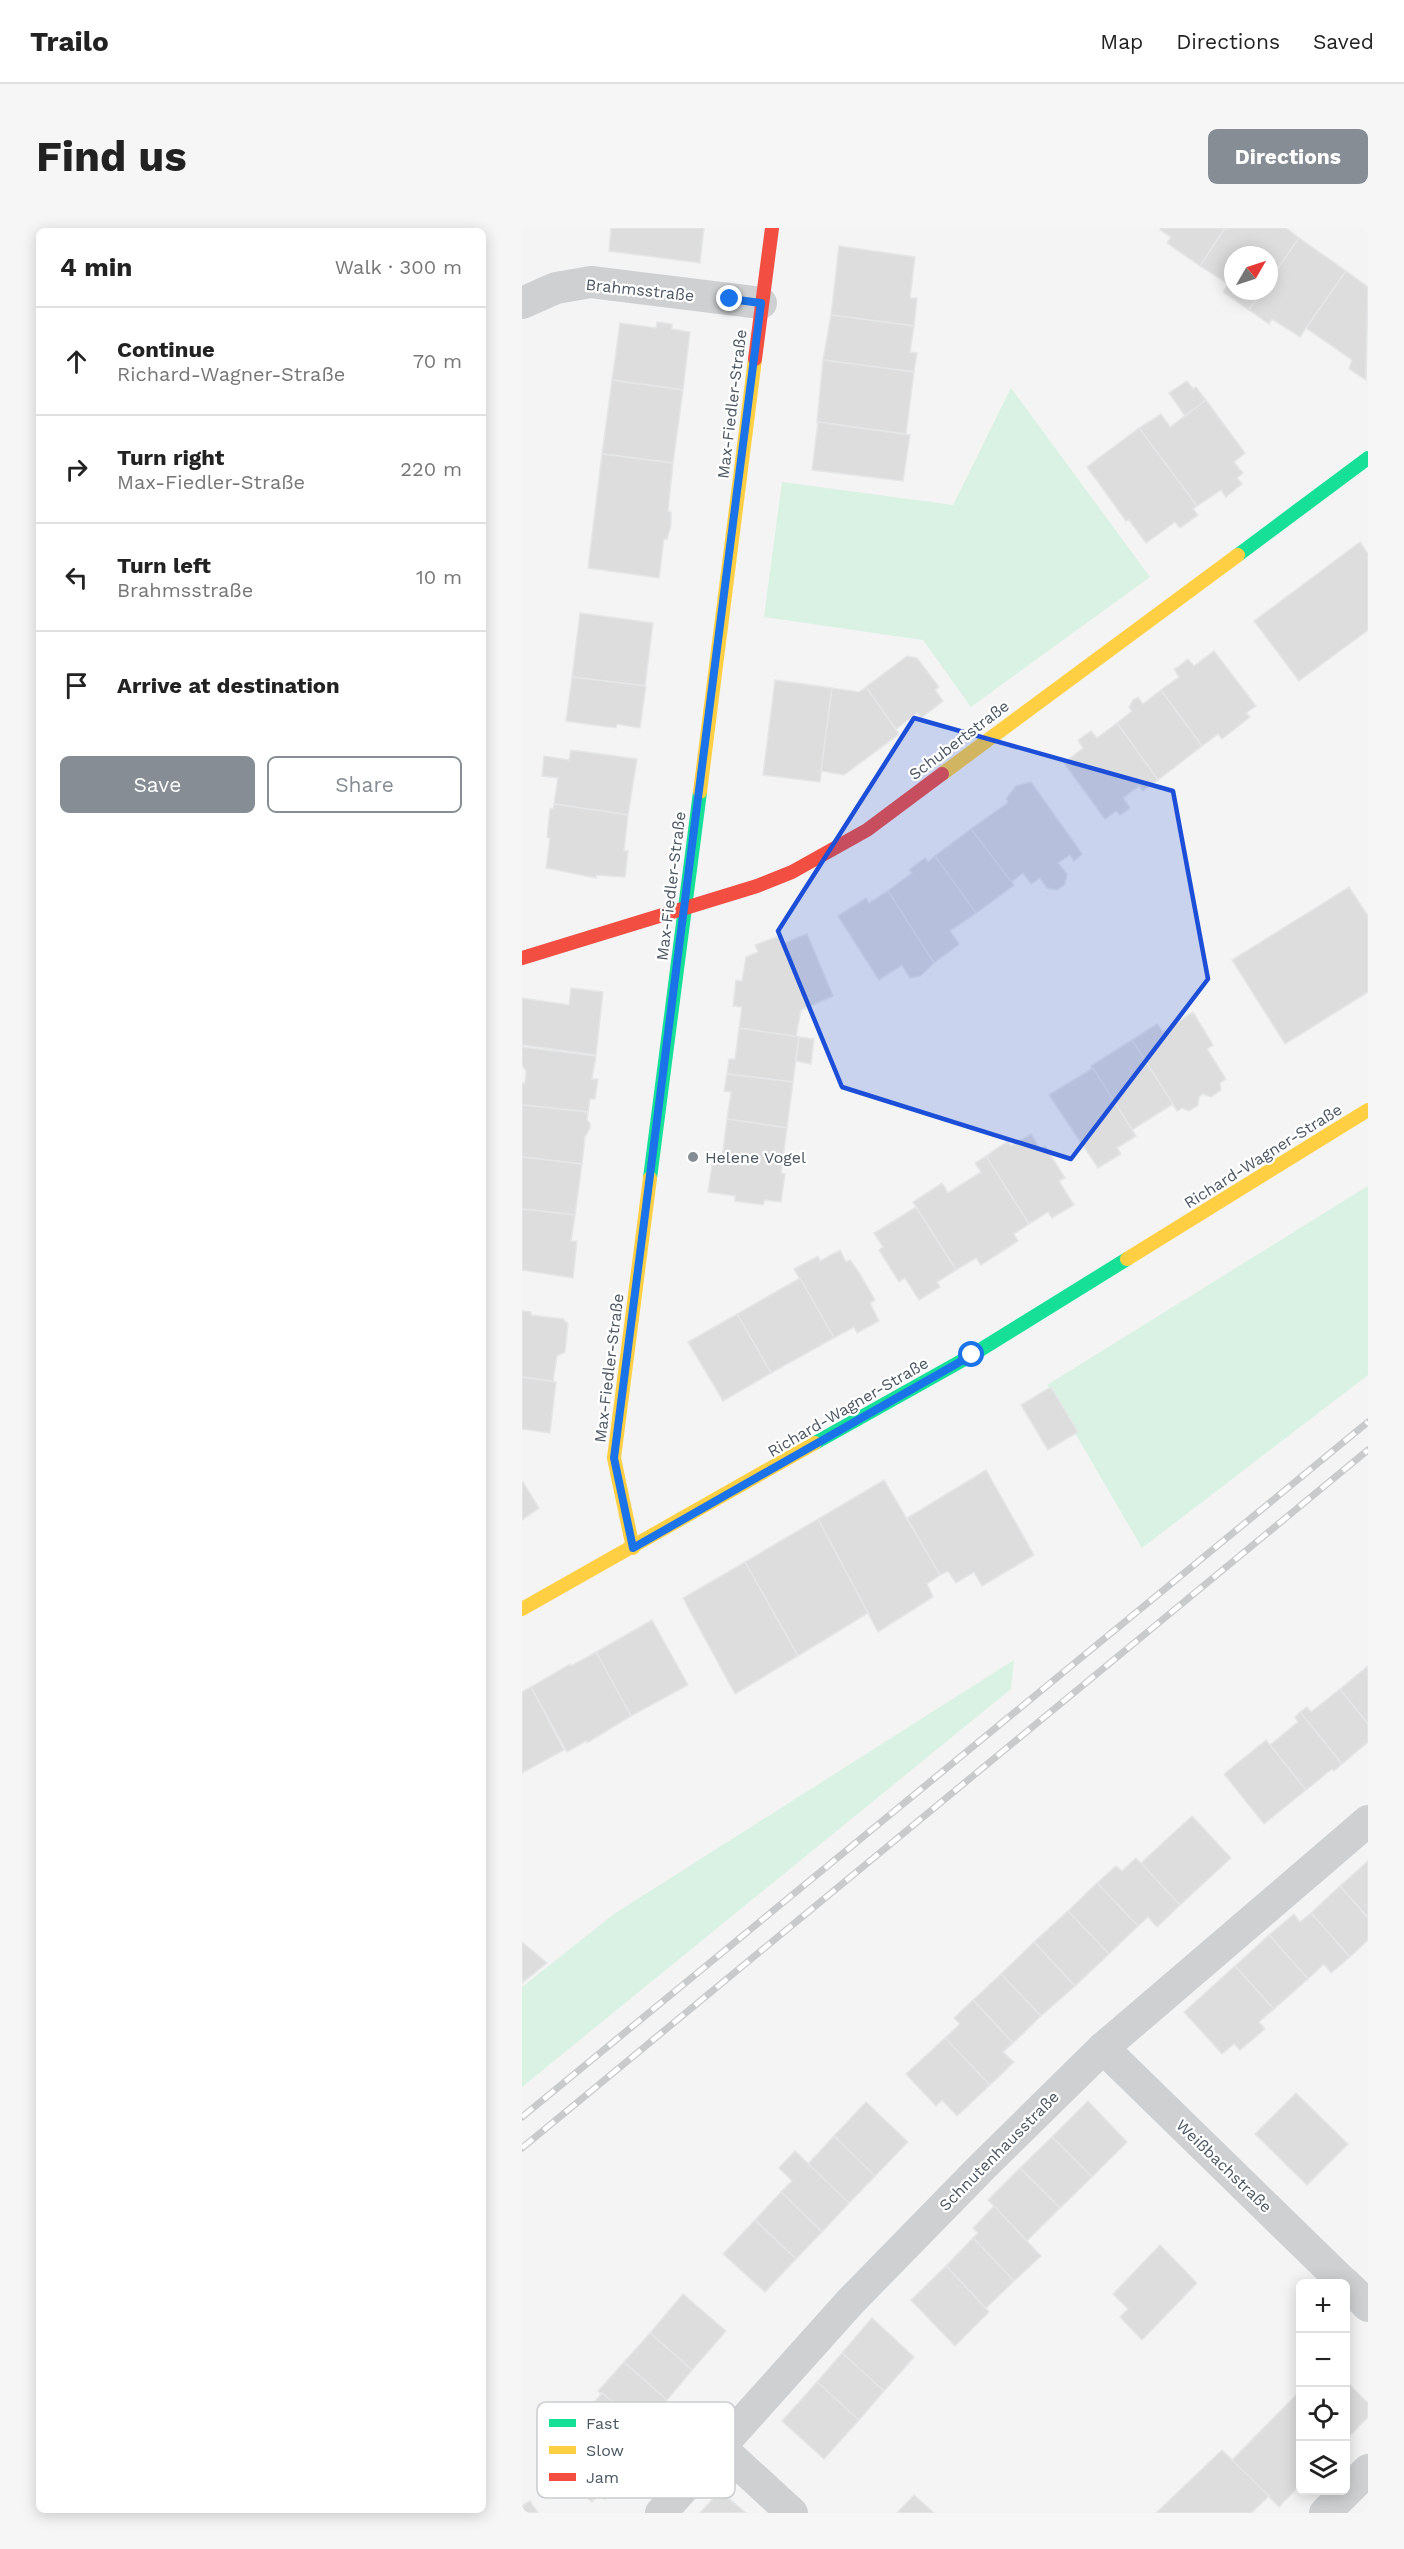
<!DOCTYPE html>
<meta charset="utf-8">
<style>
:root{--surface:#fff;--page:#f6f6f6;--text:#222;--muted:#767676;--line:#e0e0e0;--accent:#868d94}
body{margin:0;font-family:"Work Sans",sans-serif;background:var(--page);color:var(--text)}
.controls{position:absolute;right:18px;bottom:18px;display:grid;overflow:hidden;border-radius:9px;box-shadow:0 3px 15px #0003}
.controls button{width:54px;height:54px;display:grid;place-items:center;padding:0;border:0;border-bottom:2px solid var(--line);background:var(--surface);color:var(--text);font:30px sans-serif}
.compass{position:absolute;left:702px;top:18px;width:54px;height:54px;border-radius:50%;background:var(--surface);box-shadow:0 3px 15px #0003;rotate:51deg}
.stop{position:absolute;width:18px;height:18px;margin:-14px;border:4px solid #1a73e8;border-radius:50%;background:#fff}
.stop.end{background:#1a73e8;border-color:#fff;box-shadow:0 2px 6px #0008}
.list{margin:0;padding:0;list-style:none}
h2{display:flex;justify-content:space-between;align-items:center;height:78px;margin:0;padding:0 24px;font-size:26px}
h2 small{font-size:20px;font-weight:400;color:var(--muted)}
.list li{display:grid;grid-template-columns:39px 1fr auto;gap:18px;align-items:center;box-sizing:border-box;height:108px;padding:0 24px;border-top:2px solid var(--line)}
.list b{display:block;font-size:22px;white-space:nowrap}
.list p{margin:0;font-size:20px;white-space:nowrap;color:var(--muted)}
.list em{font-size:20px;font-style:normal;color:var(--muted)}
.actions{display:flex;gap:12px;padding:18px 24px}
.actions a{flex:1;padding:14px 0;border:2px solid var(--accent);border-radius:9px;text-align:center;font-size:21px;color:var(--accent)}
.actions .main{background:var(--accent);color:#fff}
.icon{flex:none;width:33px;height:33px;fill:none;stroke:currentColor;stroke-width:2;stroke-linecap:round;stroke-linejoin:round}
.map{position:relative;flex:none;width:846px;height:2285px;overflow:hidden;border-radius:9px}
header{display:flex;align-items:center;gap:36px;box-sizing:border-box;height:84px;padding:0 30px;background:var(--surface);border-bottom:2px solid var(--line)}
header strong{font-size:28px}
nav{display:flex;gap:33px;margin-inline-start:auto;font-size:21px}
.intro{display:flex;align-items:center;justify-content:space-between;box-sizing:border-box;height:144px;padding:0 36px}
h1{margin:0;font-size:42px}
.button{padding:15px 27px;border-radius:9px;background:var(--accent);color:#fff;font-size:21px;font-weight:700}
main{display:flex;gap:36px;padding:0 36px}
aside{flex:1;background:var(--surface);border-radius:9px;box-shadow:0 3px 15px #0003}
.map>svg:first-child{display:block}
.green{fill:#d9f2e3}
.building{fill:#ddddde;stroke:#e5e6e7;stroke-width:1.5}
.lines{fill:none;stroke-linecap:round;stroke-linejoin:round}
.street{stroke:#ced0d2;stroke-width:32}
.fast{stroke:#16e098;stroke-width:14}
.slow{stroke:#ffcf43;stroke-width:14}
.jam{stroke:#f24e42;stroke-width:14}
.rail-casing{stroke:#c9cacc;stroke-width:7}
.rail{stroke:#fff;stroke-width:4.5;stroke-dasharray:14;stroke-linecap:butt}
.route{stroke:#1a73e8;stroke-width:8}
.marked{fill:#1d4ed8;fill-opacity:0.2;stroke:#1d4ed8;stroke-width:4.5;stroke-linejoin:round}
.poi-dot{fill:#868d94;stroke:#fff;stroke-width:2}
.labels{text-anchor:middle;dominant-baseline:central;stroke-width:4.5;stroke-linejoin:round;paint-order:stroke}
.street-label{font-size:16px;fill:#4a5661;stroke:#fff}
.poi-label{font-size:16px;fill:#4a5661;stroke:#fff;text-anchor:start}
.key{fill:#fff;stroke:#c9ccd0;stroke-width:1.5}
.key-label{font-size:16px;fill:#4a5661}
</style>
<header>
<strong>Trailo</strong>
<nav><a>Map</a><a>Directions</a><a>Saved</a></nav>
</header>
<div class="intro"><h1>Find us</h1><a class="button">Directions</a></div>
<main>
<aside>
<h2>4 min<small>Walk · 300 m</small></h2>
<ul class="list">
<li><svg class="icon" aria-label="ahead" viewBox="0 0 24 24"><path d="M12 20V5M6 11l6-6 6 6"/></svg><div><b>Continue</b><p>Richard-Wagner-Straße</p></div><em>70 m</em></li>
<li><svg class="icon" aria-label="right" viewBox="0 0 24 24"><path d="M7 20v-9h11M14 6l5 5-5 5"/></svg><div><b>Turn right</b><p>Max-Fiedler-Straße</p></div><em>220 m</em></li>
<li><svg class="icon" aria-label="left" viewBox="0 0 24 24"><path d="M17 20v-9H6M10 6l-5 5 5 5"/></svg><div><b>Turn left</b><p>Brahmsstraße</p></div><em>10 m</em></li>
<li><svg class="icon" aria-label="arrive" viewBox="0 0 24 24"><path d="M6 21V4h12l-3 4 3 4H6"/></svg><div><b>Arrive at destination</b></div></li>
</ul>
<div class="actions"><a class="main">Save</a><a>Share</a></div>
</aside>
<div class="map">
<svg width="846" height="2285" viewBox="0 0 846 2285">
<rect width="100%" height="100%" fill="#f4f4f4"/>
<g class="green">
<polygon points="489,160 628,349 449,479 401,412 242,389 260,254 431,277"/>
<polygon points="846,958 846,1147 620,1320 525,1157"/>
<polygon points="492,1432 489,1461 0,1859 0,1759 92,1686"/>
</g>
<g class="building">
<polygon points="89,0 182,0 178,35 87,23"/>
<polygon points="639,0 703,0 678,38 645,15 649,9 638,2"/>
<polygon points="703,0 764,0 777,10 747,53 747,27 711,27 711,63 740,63 727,82 701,64 706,56 678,38"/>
<polygon points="777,10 824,43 778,109 750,91 747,96 727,82 740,63 747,63 747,53"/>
<polygon points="317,18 393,29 388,70 395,70 392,98 309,87"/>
<polygon points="824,43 846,59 844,152 827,141 830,132 784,100"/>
<polygon points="309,87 392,98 388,124 395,125 392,144 301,132"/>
<polygon points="135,94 150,96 150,101 168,104 161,162 90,152 98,95 134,100"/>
<polygon points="301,132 392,144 384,206 295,194"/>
<polygon points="90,152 161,162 151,235 80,226"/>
<polygon points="665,153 671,161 674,159 684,172 663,188 647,165"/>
<polygon points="684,172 723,225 712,234 721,245 715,250 720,256 704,269 699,262 675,278 617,200 639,186 648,199"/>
<polygon points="296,194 388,207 381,253 290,242"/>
<polygon points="617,200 675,278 671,281 676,287 658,300 653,294 624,315 607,292 604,293 565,239"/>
<polygon points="80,226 151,235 146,283 149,284 149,297 145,311 142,311 137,350 66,340"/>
<polygon points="838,314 846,326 846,402 777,453 732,393"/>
<polygon points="58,385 131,395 123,458 50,449"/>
<polygon points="692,423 734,478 724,485 728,489 700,511 696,506 680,518 639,462 657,449 652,441 656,439 666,431 672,438"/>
<polygon points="385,428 395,430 417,459 413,462 421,473 399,490 395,485 374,501 344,459"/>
<polygon points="50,449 124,458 118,500 95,496 94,500 44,493"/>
<polygon points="253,452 310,460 298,554 241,547"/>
<polygon points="344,459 377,506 322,547 299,543 310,460 337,464"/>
<polygon points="639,462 680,518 636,552 595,495 610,483 607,479 611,472 616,469 621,476"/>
<polygon points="595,495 636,552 621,563 617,558 601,570 608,580 598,587 594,583 583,591 542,535 561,520 556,512 569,503 575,510"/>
<polygon points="49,522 115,531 106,587 32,576 36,550 20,548 22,528 47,532"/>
<polygon points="509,554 560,626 552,633 548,627 536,635 545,646 543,656 535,662 525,660 518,650 509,656 501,645 489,654 449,601 484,576 486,573 484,571 494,558"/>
<polygon points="32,576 106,587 102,623 106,623 103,649 74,647 74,650 24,640 28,610 25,609 28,580 31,581"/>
<polygon points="449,601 492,657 454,685 413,628"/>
<polygon points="413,628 454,685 428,703 437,716 412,735 366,663 390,645 387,642 403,630 406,634"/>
<polygon points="827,659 846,688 846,764 763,816 710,732"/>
<polygon points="366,663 412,735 398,748 388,750 380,737 357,752 316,688 344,670 347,675"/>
<polygon points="285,706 311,768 279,782 274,809 217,800 220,779 211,778 214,752 220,753 224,729 236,724 233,717 257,708 260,716"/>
<polygon points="49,760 81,764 74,827 0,817 0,770 47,777"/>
<polygon points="671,784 691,817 685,821 704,851 698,855 699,862 689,869 681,866 677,869 676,877 667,883 660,880 655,883 610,812 635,796 641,804"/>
<polygon points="217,800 277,809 271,854 205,846 207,831 213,831"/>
<polygon points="277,809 292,811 289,836 274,833"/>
<polygon points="610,812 651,876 610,902 569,838"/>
<polygon points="0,819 74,828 70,851 76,851 73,871 68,871 66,884 0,877 0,855 3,855 4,843 0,837"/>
<polygon points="571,840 614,908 595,920 599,926 576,940 527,867"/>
<polygon points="205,846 271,854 265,900 205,891 209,864 202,863"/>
<polygon points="0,877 66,884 65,892 68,895 68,900 63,909 60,936 0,929"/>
<polygon points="205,891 265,900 259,945 263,946 259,974 243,972 241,977 213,973 213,968 186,964 191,930 200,931"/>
<polygon points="509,906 518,921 523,918 543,950 537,953 552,977 530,990 526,984 507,996 464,928 486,913 489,918"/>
<polygon points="464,928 507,996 492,1006 496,1013 459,1037 454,1030 434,1042 391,974 420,955 426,965 459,944 453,935"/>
<polygon points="0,929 60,936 53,987 0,981"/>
<polygon points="394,979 434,1042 415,1054 418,1059 397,1072 383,1050 377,1054 357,1022 361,1019 352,1005"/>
<polygon points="0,981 53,987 49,1013 55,1013 51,1050 0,1042"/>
<polygon points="318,1022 324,1034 328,1032 336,1043 353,1072 348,1075 357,1093 335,1105 332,1099 312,1110 272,1041 296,1028 298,1033"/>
<polygon points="278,1050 312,1110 249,1145 215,1086"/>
<polygon points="0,1083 9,1084 9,1087 41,1091 46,1096 43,1124 35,1128 31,1153 0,1149"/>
<polygon points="215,1086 249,1145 201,1173 166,1114"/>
<polygon points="0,1149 34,1154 28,1205 0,1201"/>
<polygon points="529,1159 556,1204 526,1222 499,1177"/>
<polygon points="464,1242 512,1327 460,1358 452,1344 434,1355 426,1343 418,1347 385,1290"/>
<polygon points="362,1252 418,1347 405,1356 411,1369 356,1404 296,1291"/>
<polygon points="1,1254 17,1280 0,1292 0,1255"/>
<polygon points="296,1291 346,1385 276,1428 223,1334"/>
<polygon points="223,1334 276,1428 213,1466 161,1370"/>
<polygon points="130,1392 166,1457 109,1488 74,1424"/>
<polygon points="74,1424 109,1488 65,1515 64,1513 45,1524 9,1459 48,1436 49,1438"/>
<polygon points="846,1438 846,1496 818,1461"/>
<polygon points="9,1459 42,1522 0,1545 0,1464"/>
<polygon points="818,1461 846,1496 846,1514 820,1536 778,1484 785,1479 789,1484"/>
<polygon points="778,1484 820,1536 812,1543 810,1541 784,1562 748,1517 776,1494 773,1489"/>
<polygon points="744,1512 784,1562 742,1596 702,1546"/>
<polygon points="670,1588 709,1630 658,1677 619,1635"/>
<polygon points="614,1630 658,1677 635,1699 626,1689 616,1698 575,1655 594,1638 600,1643"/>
<polygon points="846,1633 846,1690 818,1658"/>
<polygon points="575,1655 616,1698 587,1726 546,1683"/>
<polygon points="818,1658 846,1690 846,1712 828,1729 789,1685"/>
<polygon points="546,1683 587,1726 553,1758 512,1714"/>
<polygon points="789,1685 828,1729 809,1745 802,1736 786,1751 747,1707 772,1686 778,1694"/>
<polygon points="747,1707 786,1751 752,1781 713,1738"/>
<polygon points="0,1714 25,1735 0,1755"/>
<polygon points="512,1714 553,1758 519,1788 479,1746"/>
<polygon points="713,1738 752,1781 737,1794 743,1801 718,1822 712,1816 700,1826 662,1784"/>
<polygon points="479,1746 519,1788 491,1815 451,1772"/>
<polygon points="451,1772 491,1815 481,1824 492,1834 468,1857 423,1810 438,1796 432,1790"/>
<polygon points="423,1810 468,1857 435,1888 420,1872 414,1878 384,1846"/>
<polygon points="774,1865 826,1916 785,1957 733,1906"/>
<polygon points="566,1873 605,1914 570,1949 530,1909"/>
<polygon points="344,1874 386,1914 353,1948 312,1908"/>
<polygon points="312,1908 353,1948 327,1975 286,1936"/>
<polygon points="530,1909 570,1949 538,1980 498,1940"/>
<polygon points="273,1923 327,1975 300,2004 259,1964 270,1953 257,1940"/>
<polygon points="498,1940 538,1980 505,2013 466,1972"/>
<polygon points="259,1964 300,2004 274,2031 233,1992"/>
<polygon points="472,1978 519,2028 492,2053 451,2010 456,2005 451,2000"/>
<polygon points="233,1992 274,2031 243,2064 201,2026"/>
<polygon points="451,2010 492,2053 464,2080 424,2038"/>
<polygon points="638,2017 675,2055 620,2112 598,2089 606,2081 591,2066"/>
<polygon points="424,2038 467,2084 433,2118 389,2072"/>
<polygon points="161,2066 204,2103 170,2142 128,2105"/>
<polygon points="350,2090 392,2129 362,2163 320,2125"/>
<polygon points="128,2105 170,2142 145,2172 102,2134"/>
<polygon points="320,2125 362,2163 337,2192 295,2154"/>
<polygon points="102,2134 145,2172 121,2200 76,2163"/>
<polygon points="824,2153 846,2175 846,2189 824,2212"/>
<polygon points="295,2154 337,2192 302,2231 260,2193"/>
<polygon points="778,2163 778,2257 757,2279 710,2232"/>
<polygon points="80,2165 131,2207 119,2219 124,2225 104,2248 44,2195 60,2177 66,2182"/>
<polygon points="57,2206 104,2248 83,2271 77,2266 70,2274 21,2233 36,2215 43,2222"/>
<polygon points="700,2222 747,2268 729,2285 634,2285"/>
<polygon points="198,2263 224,2285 178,2285"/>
<polygon points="392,2267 412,2285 375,2285"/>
<polygon points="8,2273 16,2285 0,2285 0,2278"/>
</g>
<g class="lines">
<g class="street">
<polyline points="0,75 34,60 69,54 239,75"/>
<polyline points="581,1820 823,2056"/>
<polyline points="824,2056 846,2078"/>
<polyline points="199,2220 270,2285"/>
<polyline points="139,2285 329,2073 460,1939 581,1820 846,1593"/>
<polyline points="803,2285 846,2242"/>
</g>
<g class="fast">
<polyline points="716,327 846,230"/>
<polyline points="128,950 178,564"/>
<polyline points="293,1215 450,1127 605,1031"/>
</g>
<g class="slow">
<polyline points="420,546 716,327"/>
<polyline points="178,564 233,131"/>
<polyline points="605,1031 846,882"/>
<polyline points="111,1320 92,1230 128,950"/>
<polyline points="0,1381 293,1215"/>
</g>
<g class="jam">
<polyline points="233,131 250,0"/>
<polyline points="0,730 235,658 270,644 345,602 420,546"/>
</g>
<defs>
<g id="rail">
<polyline points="0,1889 846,1194"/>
<polyline points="0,1920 846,1222"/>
</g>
</defs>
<use href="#rail" class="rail-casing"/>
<use href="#rail" class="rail"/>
</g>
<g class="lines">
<polyline class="route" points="208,71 239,75 92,1230 111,1320 450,1127"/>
</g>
<path class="marked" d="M 392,490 L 651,563 L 686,751 L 549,931 L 320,859 L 256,703 Z"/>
<circle class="poi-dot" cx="171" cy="929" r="6"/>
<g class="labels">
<g class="street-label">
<text transform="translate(118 62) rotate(6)">Brahmsstraße</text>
<text transform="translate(210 176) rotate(-83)">Max-Fiedler-Straße</text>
<text transform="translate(437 512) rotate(-37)">Schubertstraße</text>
<text transform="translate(149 658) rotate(-83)">Max-Fiedler-Straße</text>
<text transform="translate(741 928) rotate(-32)">Richard-Wagner-Straße</text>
<text transform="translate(87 1140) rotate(-83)">Max-Fiedler-Straße</text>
<text transform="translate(326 1179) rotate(-30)">Richard-Wagner-Straße</text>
<text transform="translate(477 1923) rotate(-45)">Schnutenhausstraße</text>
<text transform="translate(702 1938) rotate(44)">Weißbachstraße</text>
</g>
<g class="poi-label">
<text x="183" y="929">Helene Vogel</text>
</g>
</g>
<rect x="15" y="2174" width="198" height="96" rx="9" class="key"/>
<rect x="27" y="2191" width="27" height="8" fill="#16e098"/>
<rect x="27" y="2218" width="27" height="8" fill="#ffcf43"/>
<rect x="27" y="2245" width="27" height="8" fill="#f24e42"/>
<g class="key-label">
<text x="64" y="2201">Fast</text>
<text x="64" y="2228">Slow</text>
<text x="64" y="2255">Jam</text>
</g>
</svg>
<div class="controls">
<button>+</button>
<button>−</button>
<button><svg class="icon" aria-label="locate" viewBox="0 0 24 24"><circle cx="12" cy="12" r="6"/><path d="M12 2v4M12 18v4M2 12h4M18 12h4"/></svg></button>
<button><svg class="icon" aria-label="layers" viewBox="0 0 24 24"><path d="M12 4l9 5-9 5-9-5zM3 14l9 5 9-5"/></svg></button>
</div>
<svg class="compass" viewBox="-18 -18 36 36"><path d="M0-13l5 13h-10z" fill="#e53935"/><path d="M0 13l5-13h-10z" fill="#767676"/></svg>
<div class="stop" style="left:450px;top:1127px"></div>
<div class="stop end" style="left:208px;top:71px"></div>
</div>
</main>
